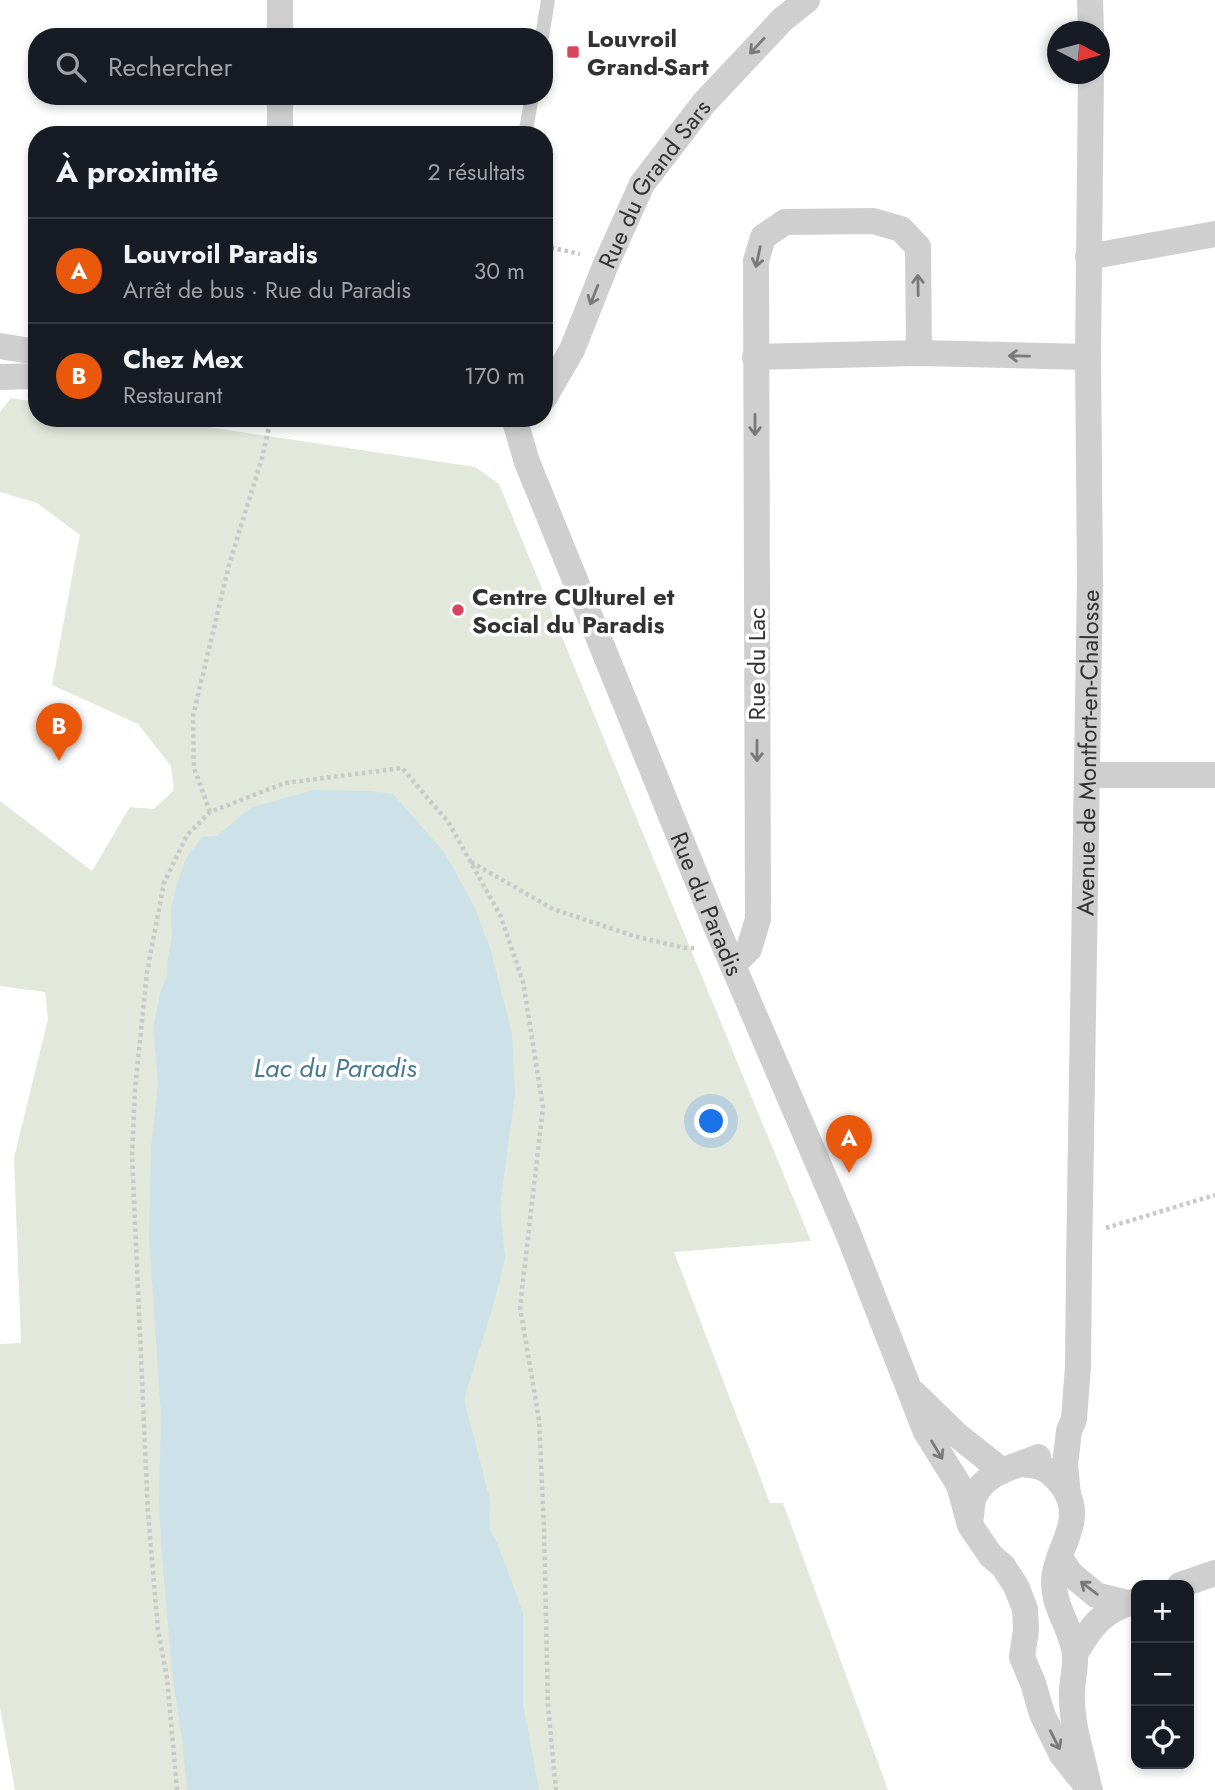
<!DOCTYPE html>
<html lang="fr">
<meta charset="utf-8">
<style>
:root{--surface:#171b24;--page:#242831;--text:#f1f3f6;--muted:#9ea1a6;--line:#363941;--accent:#ea580c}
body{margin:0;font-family:Jost,sans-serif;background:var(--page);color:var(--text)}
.controls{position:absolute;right:21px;bottom:21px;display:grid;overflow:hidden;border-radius:14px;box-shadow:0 4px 10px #0003}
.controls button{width:63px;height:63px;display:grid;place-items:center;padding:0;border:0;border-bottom:2px solid var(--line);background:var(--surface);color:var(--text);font:35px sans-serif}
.compass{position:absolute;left:1047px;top:21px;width:63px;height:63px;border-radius:50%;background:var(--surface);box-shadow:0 4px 10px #0003;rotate:96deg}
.you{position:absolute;left:712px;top:1122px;width:24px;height:24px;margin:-18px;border:5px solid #fff;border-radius:50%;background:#1a73e8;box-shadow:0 0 0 10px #1a73e833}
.badge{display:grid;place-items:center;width:46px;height:46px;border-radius:50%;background:var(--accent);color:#fff;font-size:23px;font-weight:700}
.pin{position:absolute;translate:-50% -58px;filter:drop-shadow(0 2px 4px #0008)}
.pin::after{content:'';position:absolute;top:37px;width:24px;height:21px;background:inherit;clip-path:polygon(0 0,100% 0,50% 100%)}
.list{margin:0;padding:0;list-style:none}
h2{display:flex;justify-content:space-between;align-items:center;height:91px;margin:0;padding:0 28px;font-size:30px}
h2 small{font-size:23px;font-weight:400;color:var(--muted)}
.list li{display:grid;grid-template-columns:46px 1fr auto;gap:21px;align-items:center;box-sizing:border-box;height:105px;padding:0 28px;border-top:2px solid var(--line)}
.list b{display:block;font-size:26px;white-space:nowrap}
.list p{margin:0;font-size:23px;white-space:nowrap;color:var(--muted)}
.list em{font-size:23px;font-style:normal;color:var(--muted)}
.icon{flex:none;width:38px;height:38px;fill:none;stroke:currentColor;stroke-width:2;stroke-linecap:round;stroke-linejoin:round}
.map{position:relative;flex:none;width:1215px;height:1790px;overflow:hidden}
.search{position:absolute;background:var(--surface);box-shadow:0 4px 10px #0003;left:28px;top:28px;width:525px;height:77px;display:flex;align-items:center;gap:18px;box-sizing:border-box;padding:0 24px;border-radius:28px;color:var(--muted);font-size:26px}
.panel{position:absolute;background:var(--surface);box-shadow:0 4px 10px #0003;left:28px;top:126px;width:525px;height:301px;border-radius:28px}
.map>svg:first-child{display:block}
.green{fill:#e3e8dc}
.water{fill:#cde1e9}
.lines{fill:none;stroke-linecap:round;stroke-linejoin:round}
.path{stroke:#c9c9c9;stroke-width:4.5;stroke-dasharray:3.5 3.5;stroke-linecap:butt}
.service{stroke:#cfcfcf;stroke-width:14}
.minor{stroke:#cfcfcf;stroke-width:26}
.oneway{stroke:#797979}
.poi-dot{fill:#d7465d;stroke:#fff;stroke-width:2.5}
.labels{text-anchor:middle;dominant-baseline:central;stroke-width:7;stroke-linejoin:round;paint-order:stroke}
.poi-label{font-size:24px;font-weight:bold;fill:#323232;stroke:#fff;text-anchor:start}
.street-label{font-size:24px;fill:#323232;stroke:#fff}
.water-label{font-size:26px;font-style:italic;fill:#46788e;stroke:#fff}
</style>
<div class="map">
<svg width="1215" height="1790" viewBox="0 0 1215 1790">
<rect width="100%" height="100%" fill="#fff"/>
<polygon class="green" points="11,398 37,402 37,418 148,418 475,467 499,484 811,1241 674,1252 770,1503 783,1503 888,1790 15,1790 0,1707 0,1344 21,1343 14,1158 48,1019 45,992 0,986 0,801 92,871 130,807 154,809 174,790 171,766 138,724 52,685 80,535 37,503 0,492 0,412"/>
<polygon class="water" points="313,790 372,791 393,794 444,852 474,906 491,951 512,1034 515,1094 500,1206 505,1258 493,1306 464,1399 490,1500 489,1528 498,1545 523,1613 523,1704 539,1790 187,1790 182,1739 172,1672 161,1544 159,1500 161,1416 149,1235 151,1148 158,1084 153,1027 160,994 167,976 168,957 172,938 171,909 177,884 186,858 202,837 217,836 250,808"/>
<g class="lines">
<g class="path">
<polyline points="544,246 580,254"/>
<polyline points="210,812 194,768 193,716 229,565 262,458 271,418"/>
<polyline points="471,862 553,909 634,936 685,948 696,948"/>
<polyline points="1106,1228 1215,1195"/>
<polyline points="177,1790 167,1678 158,1630 148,1513 132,1155 135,1089 147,972 164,883 187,835 210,812 285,783 402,768 449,823 501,917 523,982 543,1107 520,1307 539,1420 544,1528 548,1706 556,1790"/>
</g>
<g class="service">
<polyline points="542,37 548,0"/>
<polyline points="525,135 532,96"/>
</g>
<g class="minor">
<polyline points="280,0 280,37"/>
<polyline points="1090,0 1091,32"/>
<polyline points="280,135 280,96"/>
<polyline points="1088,257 1215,234"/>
<polyline points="0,346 37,352"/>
<polyline points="755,357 919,353 1088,357"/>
<polyline points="0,377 37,376"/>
<path id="s1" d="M 544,398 L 572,350 L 606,264 L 642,184 L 704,103 L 783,19 L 807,0"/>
<path id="s2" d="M 514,418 L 527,462 L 716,926 L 848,1233 L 926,1432 L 959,1485 L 970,1525 L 991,1556 L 1003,1566 L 1016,1586 L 1025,1609 L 1026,1630 L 1022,1657 L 1033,1683 L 1042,1714 L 1062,1755 L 1090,1790"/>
<polyline points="1087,775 1215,775"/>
<polyline points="734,964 749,949 758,919 756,261 763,237 785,222 873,221 901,229 918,247 919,353"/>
<polyline points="915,1394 957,1435 1001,1470"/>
<path d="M 1022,1464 C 1028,1465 1037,1465 1043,1468 C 1052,1472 1064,1486 1068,1495 C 1081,1523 1059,1547 1055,1573 C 1049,1604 1073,1628 1075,1655 C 1076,1670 1071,1684 1072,1698 C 1072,1727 1082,1755 1088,1783"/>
<path id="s3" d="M 1068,1495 L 1065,1465 L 1069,1431 L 1074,1419 L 1078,1366 L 1079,1264 L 1090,579 L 1088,357 L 1091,74"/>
<path d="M 970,1523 C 972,1515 971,1502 975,1495 C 988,1470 1016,1467 1038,1457"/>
<polyline points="1060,1558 1071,1574 1096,1595 1128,1603"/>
<polyline points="1180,1585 1215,1573"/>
<path d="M 1075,1654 C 1092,1625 1101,1612 1135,1601"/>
</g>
</g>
<defs><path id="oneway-shaft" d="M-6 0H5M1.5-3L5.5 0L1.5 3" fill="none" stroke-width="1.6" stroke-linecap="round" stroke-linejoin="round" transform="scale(1.75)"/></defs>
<g class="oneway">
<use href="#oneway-shaft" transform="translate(757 46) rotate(133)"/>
<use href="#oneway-shaft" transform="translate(758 257) rotate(102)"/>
<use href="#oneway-shaft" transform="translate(918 285) rotate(-91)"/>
<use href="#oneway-shaft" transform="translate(594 295) rotate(112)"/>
<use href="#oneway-shaft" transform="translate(1019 356) rotate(-179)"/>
<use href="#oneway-shaft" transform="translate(755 425) rotate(90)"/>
<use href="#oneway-shaft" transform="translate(757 751) rotate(90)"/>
<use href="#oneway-shaft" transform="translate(937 1450) rotate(59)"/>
<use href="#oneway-shaft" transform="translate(1089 1588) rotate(-143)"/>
<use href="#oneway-shaft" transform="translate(1055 1740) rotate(63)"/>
</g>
<g class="poi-dot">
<rect x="566" y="45" width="14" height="14" rx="3.5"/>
<circle cx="458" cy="610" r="7"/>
</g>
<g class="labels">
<g class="poi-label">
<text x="587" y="38">Louvroil<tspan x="587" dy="28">Grand-Sart</tspan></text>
<text x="472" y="596">Centre CUlturel et<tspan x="472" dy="28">Social du Paradis</tspan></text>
</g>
<g class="street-label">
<text stroke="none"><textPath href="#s1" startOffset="242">Rue du Grand Sars</textPath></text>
<text transform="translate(756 664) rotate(-90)">Rue du Lac</text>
<text stroke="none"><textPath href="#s3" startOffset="744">Avenue de Montfort-en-Chalosse</textPath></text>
<text stroke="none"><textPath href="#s2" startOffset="523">Rue du Paradis</textPath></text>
</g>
<g class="water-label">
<text x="335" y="1068">Lac du Paradis</text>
</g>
</g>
</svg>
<div class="controls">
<button>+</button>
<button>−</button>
<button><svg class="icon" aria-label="locate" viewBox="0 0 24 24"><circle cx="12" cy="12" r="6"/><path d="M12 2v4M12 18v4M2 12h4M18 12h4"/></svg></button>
</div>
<svg class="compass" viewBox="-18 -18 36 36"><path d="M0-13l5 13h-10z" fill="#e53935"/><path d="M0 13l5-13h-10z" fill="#9ea1a6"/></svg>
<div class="you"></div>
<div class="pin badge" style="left:849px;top:1173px">A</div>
<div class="pin badge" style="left:59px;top:761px">B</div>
<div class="search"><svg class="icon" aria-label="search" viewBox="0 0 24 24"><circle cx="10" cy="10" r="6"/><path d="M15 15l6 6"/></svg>Rechercher</div>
<section class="panel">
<h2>À proximité<small>2 résultats</small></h2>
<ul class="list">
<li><span class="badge">A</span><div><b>Louvroil Paradis</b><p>Arrêt de bus · Rue du Paradis</p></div><em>30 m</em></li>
<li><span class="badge">B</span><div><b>Chez Mex</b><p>Restaurant</p></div><em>170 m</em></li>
</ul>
</section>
</div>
